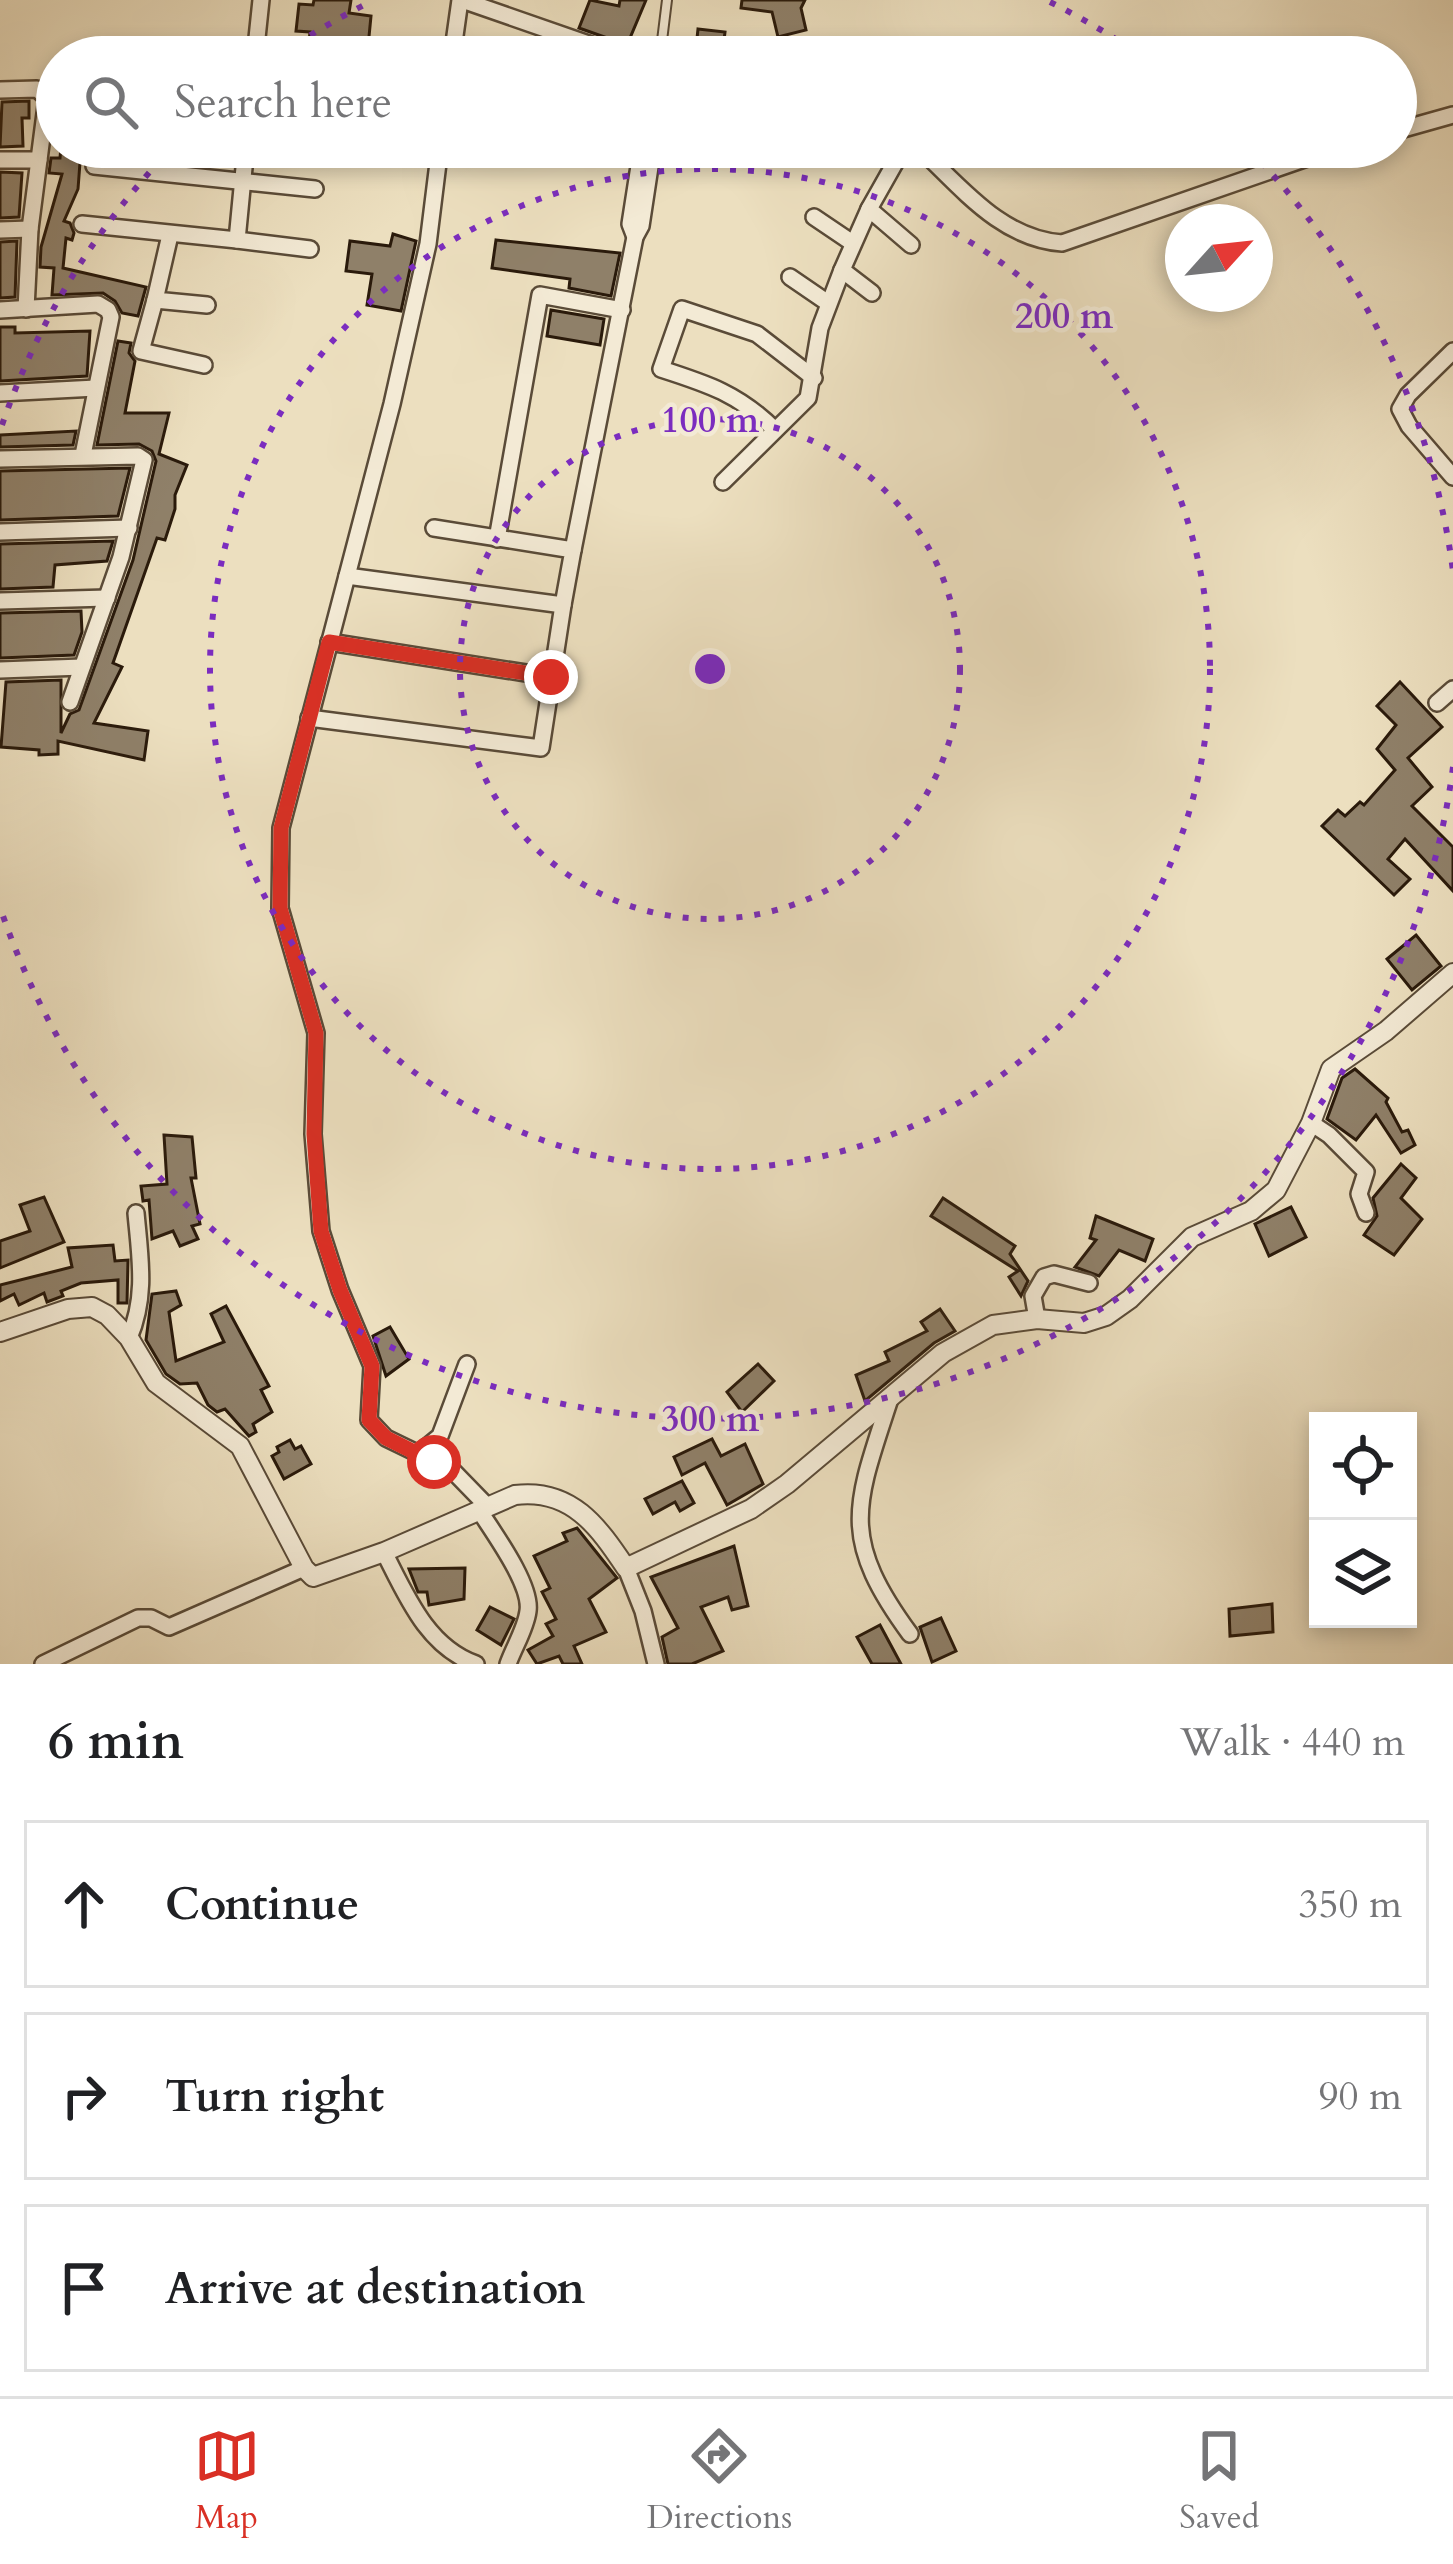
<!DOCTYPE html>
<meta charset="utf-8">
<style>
:root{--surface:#fff;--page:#f6f6f6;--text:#202124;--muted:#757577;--line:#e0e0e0;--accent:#d93025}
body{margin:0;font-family:Cardo,serif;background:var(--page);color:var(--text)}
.controls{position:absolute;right:36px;bottom:36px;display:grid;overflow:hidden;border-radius:0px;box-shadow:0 6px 18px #0003}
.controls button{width:108px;height:108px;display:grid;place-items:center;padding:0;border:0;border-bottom:3px solid var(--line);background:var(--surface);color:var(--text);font:60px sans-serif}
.compass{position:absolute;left:1165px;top:204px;width:108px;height:108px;border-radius:50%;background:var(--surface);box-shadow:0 6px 18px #0003;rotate:63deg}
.stop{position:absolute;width:36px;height:36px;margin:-27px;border:9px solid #d93025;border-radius:50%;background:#fff}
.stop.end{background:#d93025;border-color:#fff;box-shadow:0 3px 12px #0008}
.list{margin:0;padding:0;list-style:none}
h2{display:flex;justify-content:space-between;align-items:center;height:156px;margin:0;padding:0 48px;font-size:51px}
h2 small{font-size:39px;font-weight:400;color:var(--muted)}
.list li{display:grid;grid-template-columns:78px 1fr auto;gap:36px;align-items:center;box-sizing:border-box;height:168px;margin:0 24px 24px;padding:0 24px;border:3px solid var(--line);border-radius:0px}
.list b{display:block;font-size:45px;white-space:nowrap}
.list em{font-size:39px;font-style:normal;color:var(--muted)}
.icon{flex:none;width:66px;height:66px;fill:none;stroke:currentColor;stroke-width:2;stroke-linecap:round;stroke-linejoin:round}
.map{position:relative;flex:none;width:1453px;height:1664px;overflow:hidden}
.search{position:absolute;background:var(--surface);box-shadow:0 6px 18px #0003;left:36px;right:36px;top:36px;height:132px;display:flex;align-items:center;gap:30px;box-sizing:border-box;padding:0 42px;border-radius:66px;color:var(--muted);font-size:45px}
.sheet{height:732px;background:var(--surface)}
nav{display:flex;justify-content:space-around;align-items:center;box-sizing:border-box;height:168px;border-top:3px solid var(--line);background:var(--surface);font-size:33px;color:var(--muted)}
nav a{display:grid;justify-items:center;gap:6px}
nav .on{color:var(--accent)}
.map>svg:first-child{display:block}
.building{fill:#8f8069;stroke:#2a1a0b;stroke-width:3}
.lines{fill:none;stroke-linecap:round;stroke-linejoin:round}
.service-casing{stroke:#5a4b38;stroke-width:12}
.minor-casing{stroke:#5a4b38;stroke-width:20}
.tertiary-casing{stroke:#5a4b38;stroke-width:22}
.service{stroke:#f3ead5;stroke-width:8}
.minor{stroke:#f3ead5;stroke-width:15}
.tertiary{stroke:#f3ead5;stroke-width:18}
.route{stroke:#d93025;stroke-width:15}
.ring{fill:none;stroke:#7b2cbf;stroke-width:6;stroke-dasharray:6 12}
.centre{fill:#7b2cbf;stroke:#f3ead5;stroke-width:6}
.ring-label{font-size:36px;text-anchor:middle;font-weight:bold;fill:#7b2cbf;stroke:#f3ead5;stroke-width:9;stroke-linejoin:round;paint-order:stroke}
</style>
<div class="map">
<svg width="1453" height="1664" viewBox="0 0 1453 1664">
<rect width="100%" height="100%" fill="#ecdfbf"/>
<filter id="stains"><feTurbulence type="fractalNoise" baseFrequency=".00167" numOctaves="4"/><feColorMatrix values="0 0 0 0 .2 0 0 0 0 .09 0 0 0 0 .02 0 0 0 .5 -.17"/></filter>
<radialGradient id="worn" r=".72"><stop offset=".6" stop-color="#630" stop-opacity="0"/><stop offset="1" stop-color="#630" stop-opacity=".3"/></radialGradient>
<g class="building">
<polygon points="314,0 351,0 349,13 371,16 368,47 309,42 310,32 296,31 299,4 313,5"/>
<polygon points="590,0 619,6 620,0 646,0 627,45 579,28"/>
<polygon points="742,0 805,0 801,8 806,30 778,37 772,12 741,8"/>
<polygon points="698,29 725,32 722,57 695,57"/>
<polygon points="29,101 29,118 22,118 23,146 0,147 2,102"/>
<polygon points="61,147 81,149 78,189 64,221 70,223 74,233 72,240 66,238 63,268 146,287 138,316 122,313 115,301 103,293 52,295 54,268 40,267 41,247 62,174 49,173 51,158 60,158"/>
<polygon points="0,172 22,173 19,217 0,218"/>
<polygon points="393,234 416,241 401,311 367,305 372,274 346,271 350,241 390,246"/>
<polygon points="496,240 620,253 611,296 569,288 570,279 492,268"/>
<polygon points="17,241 15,297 0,298 0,242"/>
<polygon points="551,310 604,319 600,345 547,336"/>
<polygon points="0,327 15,327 15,333 90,331 87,376 0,381"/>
<polygon points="118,341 131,343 129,353 135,361 125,413 169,413 159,454 187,465 175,495 175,509 165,540 157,538 113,663 122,667 94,723 148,731 144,760 58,741 58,754 39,755 39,750 1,747 6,682 61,680 61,733 70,714 79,710 133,560 156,461 152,451 139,444 97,445"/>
<polygon points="76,431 73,445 0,447 0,435"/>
<polygon points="130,468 118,516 0,520 0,471"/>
<polygon points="113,541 107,561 55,565 53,587 0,589 0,544"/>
<polygon points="81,611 82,632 74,655 0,658 0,613"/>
<polygon points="1400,682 1442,727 1408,758 1432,787 1412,806 1453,847 1453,891 1405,839 1388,859 1410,879 1394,895 1322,826 1338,810 1345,816 1360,802 1364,805 1395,770 1377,749 1396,725 1377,706"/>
<polygon points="1416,935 1441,966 1412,990 1387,959"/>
<polygon points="1355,1069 1388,1098 1386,1102 1402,1132 1408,1130 1415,1145 1401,1153 1376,1115 1356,1140 1327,1119 1342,1078"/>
<polygon points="164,1135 192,1137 196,1178 191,1178 200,1224 192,1226 198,1239 180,1246 173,1231 152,1239 149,1200 143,1201 141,1186 167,1184"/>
<polygon points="1401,1164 1416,1178 1401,1198 1422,1219 1394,1255 1364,1235 1377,1216 1373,1198"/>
<polygon points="44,1197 64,1242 0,1268 0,1241 30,1231 20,1205"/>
<polygon points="943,1198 1015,1246 1010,1254 1028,1281 1021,1296 1009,1277 1018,1271 931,1216"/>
<polygon points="1291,1207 1306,1237 1269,1256 1255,1224"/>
<polygon points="1096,1216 1153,1239 1145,1261 1119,1250 1099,1276 1075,1267 1096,1240 1090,1238"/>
<polygon points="113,1245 115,1261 128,1260 127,1303 118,1303 118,1280 81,1283 61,1291 63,1296 47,1302 44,1293 19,1305 14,1294 0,1301 0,1285 72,1267 68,1248"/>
<polygon points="176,1291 181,1305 169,1312 176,1361 224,1342 211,1314 226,1306 269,1386 261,1390 272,1412 253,1424 256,1432 249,1436 225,1409 217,1412 208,1405 197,1383 180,1384 166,1374 146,1340 152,1294"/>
<polygon points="940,1309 955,1331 934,1343 865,1401 856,1375 889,1361 885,1352 927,1331 921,1322"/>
<polygon points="390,1327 409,1359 386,1376 373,1336"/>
<polygon points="758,1364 774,1381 742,1412 727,1392"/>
<polygon points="712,1439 721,1456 745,1444 763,1484 727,1505 705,1463 682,1475 674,1457"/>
<polygon points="290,1440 295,1449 301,1446 311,1464 284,1479 272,1456 279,1452 277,1447"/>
<polygon points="682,1481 694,1503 680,1511 675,1502 653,1514 645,1499"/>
<polygon points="577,1528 617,1578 589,1599 606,1632 574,1646 582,1664 563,1664 559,1656 537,1664 528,1650 553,1636 546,1624 556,1619 542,1592 550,1588 534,1556 567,1541 563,1533"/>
<polygon points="734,1546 748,1606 732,1610 728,1597 701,1607 723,1651 692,1664 668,1664 662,1637 678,1628 651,1577"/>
<polygon points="465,1568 464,1599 429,1605 427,1592 418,1592 409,1569"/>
<polygon points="1272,1604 1273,1632 1230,1636 1229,1609"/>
<polygon points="490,1607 514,1619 501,1645 477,1630"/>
<polygon points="941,1618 956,1651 932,1662 920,1627"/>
<polygon points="880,1625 901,1664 872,1664 857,1637"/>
</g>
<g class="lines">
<defs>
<polyline id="service" points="660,57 667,0"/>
<g id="minor">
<polyline points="462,0 626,57"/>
<polyline points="255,57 261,0"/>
<polyline points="452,57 460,0"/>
<polyline points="0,90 37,89 47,98 30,229 26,309"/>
<polyline points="1396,131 1453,115"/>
<polyline points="246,147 237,240 310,249"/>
<polyline points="440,147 428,244 392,404 281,828 280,908 316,1033 313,1134 321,1231 340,1290 372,1366 369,1420 386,1438 452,1470 487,1506"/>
<polyline points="904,147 869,209 911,245"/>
<path d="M 918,147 C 961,187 1001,239 1062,243 L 1339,147"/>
<polyline points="0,160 39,160"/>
<polyline points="94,166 315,189"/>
<polyline points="869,209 842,270 872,293"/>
<polyline points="814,217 851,242"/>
<polyline points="82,224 237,240"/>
<polyline points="0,230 30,229"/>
<polyline points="170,235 155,300 207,305"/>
<polyline points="635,237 630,224 642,147"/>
<polyline points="790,277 828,303"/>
<polyline points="155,300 141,351 204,365"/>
<polyline points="0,310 98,304 108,310 111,317 83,455"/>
<polyline points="1453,351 1408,395 1400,409 1409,426 1453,477"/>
<polyline points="0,393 96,388"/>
<path d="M 775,430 C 739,394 708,384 661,369 L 682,309 L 757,334 L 814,378"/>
<polyline points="0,459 138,456 144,460 121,557 70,702"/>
<polyline points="723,482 808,398 820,328 842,270"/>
<polyline points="434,528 573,550 563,605"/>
<polyline points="0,532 129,528"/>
<polyline points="497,539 540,295 622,310"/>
<polyline points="573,550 635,237 641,226 653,147"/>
<polyline points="0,601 107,598"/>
<polyline points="329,642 551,677"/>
<polyline points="0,670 82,667"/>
<polyline points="1437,703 1453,689"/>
<polyline points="309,718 541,748 563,605 347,576"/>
<polyline points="1311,1123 1329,1135 1366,1172 1359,1194 1366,1213"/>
<polyline points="1037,1319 1033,1296 1044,1277 1054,1274 1089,1283"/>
<path d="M 129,1338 C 147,1296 140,1258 136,1213"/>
<path d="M 890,1399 C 855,1506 839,1537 910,1634"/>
<polyline points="417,1455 440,1436 467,1364"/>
<path d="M 479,1510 C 493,1532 532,1585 528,1611 C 526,1628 514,1647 508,1664"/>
<path d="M 384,1552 C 406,1595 427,1647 476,1664"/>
<polyline points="626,1568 643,1611 656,1664"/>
<polyline points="43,1664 138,1618 151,1618 169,1627 304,1568"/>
</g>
<path id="tertiary" d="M 0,1332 L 68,1309 L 92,1307 L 107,1315 L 129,1338 L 156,1383 L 240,1446 L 304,1568 L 313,1577 L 384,1552 L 515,1495 C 571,1488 598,1526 626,1568 L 751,1509 L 787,1484 L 943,1353 L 993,1325 L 1037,1319 L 1084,1323 L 1106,1316 L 1130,1299 L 1192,1237 L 1251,1211 L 1276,1190 L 1311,1123 L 1331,1069 L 1386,1031 L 1453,973"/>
</defs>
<use href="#service" class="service-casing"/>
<use href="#minor" class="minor-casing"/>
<use href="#tertiary" class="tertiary-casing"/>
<use href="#service" class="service"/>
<use href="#minor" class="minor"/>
<use href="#tertiary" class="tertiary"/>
</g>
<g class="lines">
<polyline class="route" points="434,1462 386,1438 369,1420 372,1366 340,1290 321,1231 314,1134 316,1033 280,908 281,828 329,642 551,677"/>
</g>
<g class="ring">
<circle cx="710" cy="669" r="250"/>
<circle cx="710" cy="669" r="500"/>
<path d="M1453 767A749 749 0 0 1 2 913M2 425A749 749 0 0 1 171 149M280 55A749 749 0 0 1 370 2M1050 2A749 749 0 0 1 1140 55M1249 149A749 749 0 0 1 1453 571"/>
</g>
<circle cx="710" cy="669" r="18" class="centre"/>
<g class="ring-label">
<text x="1064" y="328">200 m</text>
<text x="710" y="432">100 m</text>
<text x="710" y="1431">300 m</text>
</g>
<rect width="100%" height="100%" filter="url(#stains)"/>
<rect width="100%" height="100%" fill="url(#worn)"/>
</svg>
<div class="controls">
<button><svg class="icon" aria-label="locate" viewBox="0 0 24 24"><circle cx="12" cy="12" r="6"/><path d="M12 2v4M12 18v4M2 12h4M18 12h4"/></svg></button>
<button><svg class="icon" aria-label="layers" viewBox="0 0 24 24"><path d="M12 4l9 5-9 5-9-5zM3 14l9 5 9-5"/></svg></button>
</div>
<svg class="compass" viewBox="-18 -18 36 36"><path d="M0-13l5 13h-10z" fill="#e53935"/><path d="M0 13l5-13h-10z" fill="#757577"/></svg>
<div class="stop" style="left:434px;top:1462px"></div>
<div class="stop end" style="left:551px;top:677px"></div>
<div class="search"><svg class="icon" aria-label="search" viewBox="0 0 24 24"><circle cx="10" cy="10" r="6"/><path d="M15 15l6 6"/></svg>Search here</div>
</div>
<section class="sheet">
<h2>6 min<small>Walk · 440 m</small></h2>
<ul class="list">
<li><svg class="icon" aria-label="ahead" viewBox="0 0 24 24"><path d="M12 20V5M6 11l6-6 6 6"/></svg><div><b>Continue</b></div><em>350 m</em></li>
<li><svg class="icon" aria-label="right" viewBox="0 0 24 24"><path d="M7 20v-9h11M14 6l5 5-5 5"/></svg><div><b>Turn right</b></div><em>90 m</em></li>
<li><svg class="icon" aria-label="arrive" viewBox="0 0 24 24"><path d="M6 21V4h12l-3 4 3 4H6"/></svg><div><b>Arrive at destination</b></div></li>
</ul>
</section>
<nav>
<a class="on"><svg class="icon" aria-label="map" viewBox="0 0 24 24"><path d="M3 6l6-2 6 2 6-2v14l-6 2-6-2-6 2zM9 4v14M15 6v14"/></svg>Map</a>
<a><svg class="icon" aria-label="directions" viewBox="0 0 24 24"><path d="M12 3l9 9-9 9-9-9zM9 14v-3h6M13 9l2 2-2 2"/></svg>Directions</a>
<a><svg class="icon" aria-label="saved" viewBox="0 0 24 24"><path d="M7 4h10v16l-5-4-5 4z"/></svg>Saved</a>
</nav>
